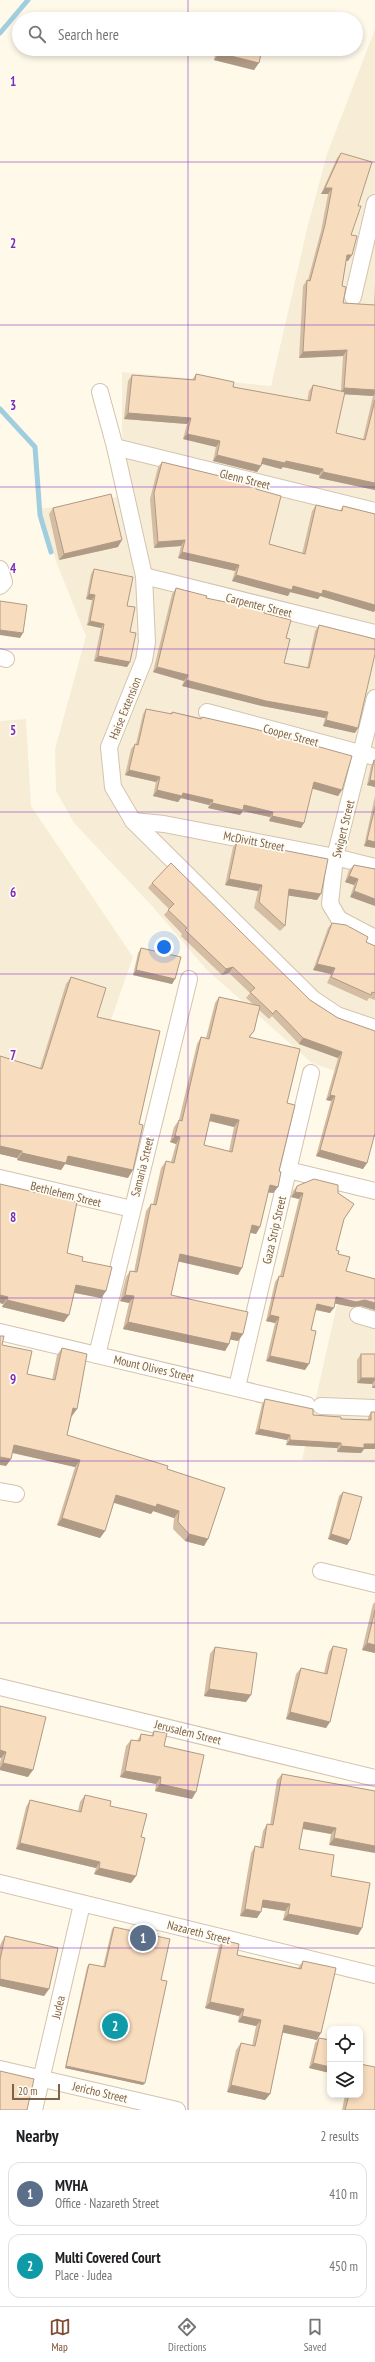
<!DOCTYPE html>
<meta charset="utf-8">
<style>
:root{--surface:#fff;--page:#f6f6f6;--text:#202124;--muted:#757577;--line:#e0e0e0;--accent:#804c32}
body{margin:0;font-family:"PT Sans Narrow",sans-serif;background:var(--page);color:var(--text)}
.controls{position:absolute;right:12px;bottom:12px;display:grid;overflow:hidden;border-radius:8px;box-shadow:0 2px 6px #0003}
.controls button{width:36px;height:36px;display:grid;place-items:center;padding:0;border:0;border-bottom:1px solid var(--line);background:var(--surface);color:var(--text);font:20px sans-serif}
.scale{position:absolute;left:12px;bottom:10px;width:48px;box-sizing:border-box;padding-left:4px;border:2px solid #7e6249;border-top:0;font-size:11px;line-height:14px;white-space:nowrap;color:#7e6249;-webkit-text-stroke:3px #fffcf3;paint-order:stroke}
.you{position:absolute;left:164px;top:947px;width:14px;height:14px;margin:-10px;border:3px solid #fff;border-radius:50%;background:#1a73e8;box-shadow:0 0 0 6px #1a73e833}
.badge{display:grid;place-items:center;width:26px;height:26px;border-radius:50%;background:var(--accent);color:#fff;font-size:13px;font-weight:700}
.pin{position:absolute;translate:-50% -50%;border:2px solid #fff;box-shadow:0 1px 4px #0006}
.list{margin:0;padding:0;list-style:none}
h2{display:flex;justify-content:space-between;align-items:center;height:52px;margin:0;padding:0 16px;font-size:17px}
h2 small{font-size:13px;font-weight:400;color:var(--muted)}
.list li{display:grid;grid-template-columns:26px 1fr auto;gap:12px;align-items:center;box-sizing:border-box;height:64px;margin:0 8px 8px;padding:0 8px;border:1px solid var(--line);border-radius:12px}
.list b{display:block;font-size:15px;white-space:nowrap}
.list p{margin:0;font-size:13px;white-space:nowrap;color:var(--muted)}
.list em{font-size:13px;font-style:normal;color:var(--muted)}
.icon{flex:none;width:22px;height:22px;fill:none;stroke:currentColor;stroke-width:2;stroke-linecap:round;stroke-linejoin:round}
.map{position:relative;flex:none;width:375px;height:2110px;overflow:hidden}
.search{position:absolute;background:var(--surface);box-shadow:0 2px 6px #0003;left:12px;right:12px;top:12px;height:44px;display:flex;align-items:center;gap:10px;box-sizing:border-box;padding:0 14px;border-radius:22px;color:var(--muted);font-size:15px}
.sheet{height:196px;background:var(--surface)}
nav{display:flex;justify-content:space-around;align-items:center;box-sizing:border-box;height:56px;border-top:1px solid var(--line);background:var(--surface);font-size:11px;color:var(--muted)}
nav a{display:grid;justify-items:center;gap:2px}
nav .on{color:var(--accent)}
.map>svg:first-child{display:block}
.residential{fill:#f7edd7}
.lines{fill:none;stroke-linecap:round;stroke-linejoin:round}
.stream{stroke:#a0cedf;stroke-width:5}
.minor-casing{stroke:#d4c3ad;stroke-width:18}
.minor{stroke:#fff;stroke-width:16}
.wall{fill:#d5bda3;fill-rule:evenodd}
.shaded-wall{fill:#ae9a85}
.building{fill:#f8dcbe;stroke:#ae9a85;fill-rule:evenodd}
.grid{fill:none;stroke:#7b2cbf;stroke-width:1;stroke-opacity:0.55}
.labels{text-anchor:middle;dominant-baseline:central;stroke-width:3.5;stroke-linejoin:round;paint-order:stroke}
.street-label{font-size:12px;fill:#7e6249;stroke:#fffcf3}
.grid-label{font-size:13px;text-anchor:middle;font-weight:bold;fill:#7b2cbf;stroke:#fffcf3;stroke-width:3.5;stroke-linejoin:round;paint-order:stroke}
</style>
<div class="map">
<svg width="375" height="2110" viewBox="0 0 375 2110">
<rect width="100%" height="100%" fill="#fff9ea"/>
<g class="residential">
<polygon points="375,29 375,1085 312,1063 207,970 153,907 74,823 56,791 55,749 86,636 57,564 40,509 129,495 122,431 122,372 271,386 307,229 327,154"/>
<polygon points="26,719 31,806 133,957 73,1128 0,1112 0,721"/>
<polygon points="344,1273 375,1281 375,1463 302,1460"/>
</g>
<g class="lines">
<g class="stream">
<polyline points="0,33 28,0"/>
<polyline points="0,409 35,447 40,515 51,552"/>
</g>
<defs>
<g id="minor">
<polyline points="353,297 375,203"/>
<polyline points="100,392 115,447 144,576 147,642 144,660 109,747 113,787 133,821 313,999 337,1015 375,1028"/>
<polyline points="115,447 375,511"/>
<polyline points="0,569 4,582 0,586"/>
<polyline points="144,576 375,633"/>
<polyline points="0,657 6,659"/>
<polyline points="375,698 335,857 330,904 339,919 375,938"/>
<polyline points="207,712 375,757"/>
<polyline points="133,821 164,824 335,857 375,867"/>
<polyline points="288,1170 375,1191"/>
<polyline points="0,1178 132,1209"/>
<polyline points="358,1315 375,1320"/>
<polyline points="0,1332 307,1405"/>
<polyline points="97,1355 189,979"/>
<polyline points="237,1387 311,1073"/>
<polyline points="321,1406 375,1408"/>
<polyline points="0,1491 16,1494"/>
<polyline points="321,1571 375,1584"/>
<polyline points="0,1687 375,1778"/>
<polyline points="0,1883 375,1975"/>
<polyline points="0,2069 177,2110"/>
<polyline points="34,2110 82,1904"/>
</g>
</defs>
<use href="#minor" class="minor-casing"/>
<use href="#minor" class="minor"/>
</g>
<g class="wall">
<polygon points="216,49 262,49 254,70 214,60"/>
<path d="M 341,153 L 358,206 L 351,235 L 348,261 L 346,261 L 342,286 L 343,303 L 374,305 L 375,283 L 375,490 L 319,478 L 319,475 L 283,467 L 281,469 L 262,464 L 257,472 L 213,461 L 216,447 L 183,439 L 187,424 L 124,419 L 128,381 L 132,375 L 192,380 L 196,374 L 233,387 L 307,401 L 309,391 L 313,385 L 341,391 L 343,356 L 299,358 L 303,286 L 307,280 L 308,280 L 321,231 L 328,194 L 321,194 L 337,158 ZM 344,394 L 373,396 L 363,439 L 336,433 Z"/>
<polygon points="162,462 256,489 269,544 302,554 312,511 316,505 340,511 343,506 375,514 375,610 374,612 320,596 318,599 290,592 288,596 232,581 235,571 178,558 181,546 154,548 150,499 158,467"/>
<polygon points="53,508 118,547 59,560 49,514"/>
<polygon points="94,569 127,606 130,632 130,662 127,667 94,661 101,628 87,625 92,600 86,599 91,574"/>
<polygon points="176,588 206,598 264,613 286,638 284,663 307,668 315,631 319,625 355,733 323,726 325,718 262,706 182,686 184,681 153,672 172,594"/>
<polygon points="146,709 171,714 172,712 201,718 202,717 342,790 338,796 312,788 301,828 269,821 270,817 243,811 240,815 208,808 209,805 181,798 178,802 153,796 156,782 125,775 131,749 135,744 136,744 143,714"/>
<polygon points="374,760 375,787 367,785 371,766"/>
<polygon points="375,796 375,848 364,846"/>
<polygon points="237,841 317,900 288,895 285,926 280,931 254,908 258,891 225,885 233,847"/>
<polygon points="354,865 375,869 350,897 354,885 345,882 349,870"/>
<path d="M 152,883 L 310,1000 L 338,1018 L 367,1163 L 363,1169 L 316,1156 L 331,1101 L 326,1100 L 338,1058 L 299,1044 L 272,1016 L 269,1019 L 259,1010 L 254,1031 L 250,1037 L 287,1103 L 278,1187 L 273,1193 L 268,1192 L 260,1227 L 256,1234 L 250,1233 L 238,1275 L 178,1261 L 171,1295 L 243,1334 L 238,1341 L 230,1339 L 229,1344 L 225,1351 L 123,1329 L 129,1303 L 120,1301 L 126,1277 L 130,1271 L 134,1272 L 146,1211 L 151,1204 L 153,1204 L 161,1168 L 166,1161 L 171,1162 L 176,1144 L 170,1142 L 174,1127 L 179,1120 L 197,1044 L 201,1037 L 206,1038 L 215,1003 L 219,997 L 253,1004 L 246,998 L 250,993 L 229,973 L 222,975 L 181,936 L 182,934 L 164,915 L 169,909 L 148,888 ZM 209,1121 L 234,1127 L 229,1151 L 204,1145 Z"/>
<polygon points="332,923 366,942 375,946 375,1000 369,998 367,1001 327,983 331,974 313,970 328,928"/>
<polygon points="141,948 175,979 172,984 133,975 138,953"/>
<polygon points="71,977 97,1017 139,1124 128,1178 65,1164 61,1170 17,1160 17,1158 0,1154 0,1056 40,1068 66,984"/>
<polygon points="0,1184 67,1253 82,1261 106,1291 101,1298 74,1293 64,1322 2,1307 3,1304 0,1303"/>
<polygon points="297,1186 338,1193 344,1219 336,1250 346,1271 375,1279 375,1310 361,1306 352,1307 335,1303 330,1313 315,1310 311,1330 305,1370 266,1361 275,1323 266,1321 275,1282 279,1276 280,1276 299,1199 291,1197 293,1191"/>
<polygon points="2,1345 27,1374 52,1380 57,1355 62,1348 77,1409 72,1415 67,1435 167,1469 208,1539 204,1546 185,1541 173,1529 174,1518 153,1511 151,1514 114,1503 105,1531 100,1538 57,1525 75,1467 12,1453 11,1459 6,1466"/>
<polygon points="361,1354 375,1354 375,1388 372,1388 372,1384 357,1383 357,1360"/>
<polygon points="265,1399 313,1415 341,1419 368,1420 368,1417 371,1412 375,1449 364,1449 361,1453 337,1452 337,1448 286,1445 287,1440 255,1434 262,1404"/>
<polygon points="343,1492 350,1540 347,1545 328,1539 339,1496"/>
<polygon points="375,1602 375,1653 362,1650 373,1604"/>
<polygon points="333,1646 326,1728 286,1719 296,1674 301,1668 324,1673 329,1652"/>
<polygon points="215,1647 246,1702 204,1696 210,1654"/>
<polygon points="0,1706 28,1777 0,1770 0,1763 1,1758"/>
<polygon points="154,1731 164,1746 192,1799 155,1791 156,1784 120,1777 126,1746 131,1740 137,1741 141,1734 151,1736"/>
<polygon points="282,1774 375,1791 329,1845 331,1834 302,1829 299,1849 331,1876 358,1935 283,1920 285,1911 262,1907 257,1918 240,1916 251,1853 255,1846 260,1847 263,1831 267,1824 270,1825 277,1780"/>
<polygon points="85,1795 110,1806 141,1837 136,1876 131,1883 94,1874 96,1868 16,1849 26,1807 30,1800 78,1811 80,1802"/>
<polygon points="114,1927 161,1980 143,2085 65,2068 87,1967 89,1964 103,1967 112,1929"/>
<polygon points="5,1936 49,1989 44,1996 0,1986 0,1946 1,1943"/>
<polygon points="223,1940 237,1955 298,1968 303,1961 317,2040 283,2032 270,2094 265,2100 227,2092 236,2050 241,2043 252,2046 256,2026 238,2022 239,2016 205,2008 219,1946"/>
<polygon points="319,2038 330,2040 330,2073 309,2068 315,2043"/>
<polygon points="345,2095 360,2095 375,2110 342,2110"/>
</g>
<g class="shaded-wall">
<polygon points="219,53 259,63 254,70 214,60"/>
<polygon points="325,188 332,188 328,194 321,194"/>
<polygon points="347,255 352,255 348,261 343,261"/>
<polygon points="347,350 343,356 299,358 303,352"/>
<polygon points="344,388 375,390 375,394 373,396 340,394"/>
<polygon points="128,413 191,418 187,424 124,419"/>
<polygon points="187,434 220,441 216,447 183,439"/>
<polygon points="217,455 261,466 257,472 213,461"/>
<polygon points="263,458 286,461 323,469 319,475 283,467 281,469 259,463"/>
<polygon points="323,472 375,483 375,490 319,478"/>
<polygon points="122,540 118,547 59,560 64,554"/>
<polygon points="185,540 181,546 154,548 158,542"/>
<polygon points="182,552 239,565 235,571 178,558"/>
<polygon points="236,575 293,586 323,590 375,605 375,610 374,612 320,596 318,599 290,592 288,596 232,581"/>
<polygon points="89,594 95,595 92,600 86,599"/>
<polygon points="90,621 104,624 101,628 87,625"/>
<polygon points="0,630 23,633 20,638 0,635"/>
<polygon points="98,656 130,662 127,667 94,661"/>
<polygon points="157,667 188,675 184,681 153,672"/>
<polygon points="186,680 328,712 325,718 262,706 182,686"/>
<polygon points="326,720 358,728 355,733 323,726"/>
<polygon points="129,770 160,777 156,782 125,775"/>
<polygon points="370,780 375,781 375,787 367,785"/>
<polygon points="314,782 342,790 338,796 310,788"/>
<polygon points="157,790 183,793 213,800 209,805 181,798 178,802 153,796"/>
<polygon points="212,803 244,805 273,812 270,817 243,811 240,815 208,808"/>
<polygon points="272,816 304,823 301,828 269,821"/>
<polygon points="367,840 375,842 375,848 364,846"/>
<polygon points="349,876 358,879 354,885 345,882"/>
<polygon points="229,879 262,885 258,891 225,885"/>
<polygon points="289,889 321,894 317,900 285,895"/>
<polygon points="354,891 375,899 375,906 350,897"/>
<polygon points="317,964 335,968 331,974 313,970"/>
<polygon points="233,967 229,973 222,975 226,969"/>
<polygon points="136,970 175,979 172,984 133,975"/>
<polygon points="303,1038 342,1052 338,1058 299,1044"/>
<polygon points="330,1095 335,1096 331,1101 326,1100"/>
<polygon points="211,1114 239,1120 234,1127 206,1120"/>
<polygon points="175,1136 180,1137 176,1144 170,1142"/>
<polygon points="0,1146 22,1151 17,1158 0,1154"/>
<polygon points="320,1150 367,1163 363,1169 316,1156"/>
<polygon points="22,1153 68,1156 133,1170 128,1178 65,1164 61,1170 17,1160"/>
<polygon points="270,1185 278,1187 273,1193 265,1192"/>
<polygon points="295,1192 303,1193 299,1199 291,1197"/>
<polygon points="252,1225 260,1227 256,1234 248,1232"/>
<polygon points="180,1254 242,1268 238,1275 176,1261"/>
<polygon points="76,1285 106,1291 101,1298 71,1292"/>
<polygon points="0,1295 8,1297 3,1304 0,1303"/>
<polygon points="125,1295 134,1296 129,1303 120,1301"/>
<polygon points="336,1297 365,1300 375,1303 375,1310 361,1306 352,1307 332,1303"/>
<polygon points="7,1300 69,1315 64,1322 2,1307"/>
<polygon points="317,1304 334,1308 330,1313 313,1309"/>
<polygon points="270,1315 279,1317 275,1323 266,1321"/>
<polygon points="128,1322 229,1344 225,1351 123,1329"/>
<polygon points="232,1332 243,1334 238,1341 227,1339"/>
<polygon points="270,1356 309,1364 305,1370 266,1361"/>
<polygon points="361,1378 375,1378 375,1380 372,1384 357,1383"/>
<polygon points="375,1385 375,1388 372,1388"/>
<polygon points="73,1408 77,1409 72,1416 68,1415"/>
<polygon points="259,1429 290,1435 287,1440 255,1434"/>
<polygon points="290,1440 341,1443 337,1448 286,1445"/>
<polygon points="364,1444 375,1444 375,1449 364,1449 361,1453 337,1452 341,1446"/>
<polygon points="14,1445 80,1460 75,1467 9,1452"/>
<polygon points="0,1457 11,1459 6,1466 0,1465"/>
<polygon points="116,1495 157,1504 179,1511 174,1518 153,1511 151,1514 112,1502"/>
<polygon points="62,1518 105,1531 100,1538 57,1525"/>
<polygon points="189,1534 208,1539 204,1546 185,1541"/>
<polygon points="331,1534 350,1540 347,1545 328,1539"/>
<polygon points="367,1643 375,1645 375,1653 362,1650"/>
<polygon points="209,1689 251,1695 246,1702 204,1696"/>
<polygon points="290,1712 330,1722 326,1728 286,1719"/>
<polygon points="0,1750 6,1752 1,1758 0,1758"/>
<polygon points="3,1763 33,1770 28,1777 0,1770 0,1768"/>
<polygon points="125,1771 161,1777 156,1784 120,1777"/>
<polygon points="160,1784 196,1792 192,1799 155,1791"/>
<polygon points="304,1822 336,1828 331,1834 299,1828"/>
<polygon points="334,1838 375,1846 375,1853 329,1845"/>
<polygon points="20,1843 100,1862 96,1868 16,1849"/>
<polygon points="99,1868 136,1876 131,1883 94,1874"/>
<polygon points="263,1900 290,1904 285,1911 259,1907"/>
<polygon points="245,1909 261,1912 257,1918 240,1916"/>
<polygon points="288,1914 362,1928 358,1935 283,1920"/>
<polygon points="0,1979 49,1989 44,1996 0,1986"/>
<polygon points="210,2002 244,2009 239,2016 205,2008"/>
<polygon points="242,2016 261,2020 256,2026 238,2022"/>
<polygon points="284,2025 321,2033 317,2040 280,2032"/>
<polygon points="313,2063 330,2067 330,2073 309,2068"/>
<polygon points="66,2066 145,2083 143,2085 65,2068"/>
<polygon points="231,2085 270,2094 265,2100 227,2092"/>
</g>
<g class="building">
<polygon points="220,49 262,49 259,63 219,53"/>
<polygon points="341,153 372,162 358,206 361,206 351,235 357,236 352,255 347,255 342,286 346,287 343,303 375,305 375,390 344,388 347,350 303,352 307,280 310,281 325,225 332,188 325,188"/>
<polygon points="196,374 234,382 233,387 310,401 313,385 345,392 336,433 365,440 375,400 375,483 323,472 323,469 286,461 285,463 263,458 261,466 217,455 220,441 187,434 191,418 128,413 132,375 195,380"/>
<polygon points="162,462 257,485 256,489 281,496 269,544 305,554 316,505 342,511 343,506 375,514 375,605 323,590 322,594 293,586 292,590 236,575 239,565 182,552 185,540 158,542 154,493"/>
<polygon points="111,494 122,540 64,554 53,508"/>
<polygon points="94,569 133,577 127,606 135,607 130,632 136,633 130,662 98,656 104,624 90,621 95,595 89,594"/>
<polygon points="176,588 207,596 206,598 264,610 264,613 291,620 286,638 290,639 284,663 309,668 319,625 375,639 375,654 358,728 326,720 328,712 266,701 186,680 188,675 157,667"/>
<polygon points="0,601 27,605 23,633 0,630"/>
<polygon points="146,709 172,714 172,712 201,719 202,717 255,729 352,756 342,790 314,782 304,823 272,816 273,812 244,805 243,810 212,803 213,800 183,793 182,796 157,790 160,777 129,770 135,744 138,745"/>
<polygon points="374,760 375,760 375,781 370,780"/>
<polygon points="375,807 375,842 367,840"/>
<polygon points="237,841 328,859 321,894 289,889 285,926 259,902 262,885 229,879"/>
<polygon points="171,863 310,1000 338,1018 375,1031 375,1133 367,1163 320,1150 335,1096 330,1095 342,1052 303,1038 276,1010 273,1014 250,992 255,988 233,967 226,969 185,930 187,928 168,910 174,904 152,883"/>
<polygon points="354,865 375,869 375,899 354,891 358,879 349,876"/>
<polygon points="332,923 346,925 368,937 366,942 375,946 375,993 372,992 371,995 331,977 335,968 317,964"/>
<polygon points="141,948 181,957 175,979 136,970"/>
<polygon points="71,977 106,988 97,1017 160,1031 139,1124 143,1125 133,1170 68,1156 66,1163 22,1153 22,1151 0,1146 0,1056 42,1069"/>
<path d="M 219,997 L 260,1006 L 254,1031 L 249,1037 L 300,1049 L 287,1103 L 295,1105 L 279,1171 L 281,1172 L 278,1187 L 270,1185 L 260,1227 L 252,1225 L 242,1268 L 180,1254 L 171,1295 L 248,1312 L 243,1334 L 232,1332 L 229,1344 L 128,1322 L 134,1296 L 125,1295 L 130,1271 L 137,1272 L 151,1204 L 156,1205 L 166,1161 L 174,1163 L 180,1137 L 175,1136 L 179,1120 L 182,1121 L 201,1037 L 209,1039 ZM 211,1114 L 239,1120 L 232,1152 L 204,1145 Z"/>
<polygon points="314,1179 338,1185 338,1193 354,1204 344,1219 336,1250 339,1251 338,1254 350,1257 346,1271 375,1279 375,1303 365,1300 356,1302 336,1297 334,1308 317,1304 311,1330 316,1331 309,1364 270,1356 279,1317 270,1315 279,1276 283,1277 303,1193 295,1192 297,1186"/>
<polygon points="0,1184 77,1202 67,1253 83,1257 82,1261 112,1267 106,1291 76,1285 69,1315 7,1300 8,1297 0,1295"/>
<polygon points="0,1336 4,1336 2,1345 32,1351 27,1374 55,1380 62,1348 87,1354 77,1409 73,1408 67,1435 168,1466 167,1469 225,1488 208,1539 189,1534 178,1522 179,1511 157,1504 156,1507 116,1495 105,1531 62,1518 80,1460 14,1445 11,1459 0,1457"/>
<rect x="361" y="1354" width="14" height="24"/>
<polygon points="265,1399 313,1409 313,1415 341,1417 341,1419 371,1420 371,1412 375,1412 375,1444 364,1444 364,1448 341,1446 341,1443 290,1440 290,1435 259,1429"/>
<polygon points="343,1492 362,1497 350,1540 331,1534"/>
<polygon points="375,1610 375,1645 367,1643"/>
<polygon points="333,1646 347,1649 330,1722 290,1712 301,1668 327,1674"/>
<polygon points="215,1647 257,1653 251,1695 209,1689"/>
<polygon points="0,1706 46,1717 33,1770 3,1763 6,1752 0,1750"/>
<polygon points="154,1731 167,1733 164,1746 204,1755 196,1792 160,1784 161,1777 125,1771 131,1740 140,1741 141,1734 153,1736"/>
<polygon points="282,1774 375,1791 375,1846 334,1838 336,1828 304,1822 299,1849 334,1855 331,1876 370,1883 362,1928 288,1914 290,1904 263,1900 261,1912 245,1909 255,1846 263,1848 267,1824 273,1825"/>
<polygon points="85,1795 111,1801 110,1806 147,1814 141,1837 145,1838 136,1876 99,1868 100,1862 20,1843 30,1800 81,1812"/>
<polygon points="114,1927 170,1939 161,1980 167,1981 145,2083 66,2066 89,1964 105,1967"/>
<polygon points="5,1936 58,1948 49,1989 0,1979 0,1960"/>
<polygon points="223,1940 239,1944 237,1955 301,1969 303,1961 336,1968 321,2033 284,2025 270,2094 231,2085 241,2043 255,2046 261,2020 242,2016 244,2009 210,2002"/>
<polygon points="319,2038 330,2040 330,2067 313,2063"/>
<polygon points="360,2064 375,2067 375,2110 345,2110 349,2095 360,2095"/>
<polygon points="0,2071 34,2079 27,2110 0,2110"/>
</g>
<path class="grid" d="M 188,0 L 188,19M 188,49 L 188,2110M 0,162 L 375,162M 0,325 L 375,325M 0,487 L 375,487M 0,649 L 375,649M 0,812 L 375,812M 0,974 L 375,974M 0,1136 L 375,1136M 0,1298 L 375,1298M 0,1461 L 375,1461M 0,1623 L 375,1623M 0,1785 L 375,1785M 0,1948 L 375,1948"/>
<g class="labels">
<g class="street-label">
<text transform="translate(245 479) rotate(14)">Glenn Street</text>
<text transform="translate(259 605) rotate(14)">Carpenter Street</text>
<text transform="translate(125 708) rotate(-68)">Haise Extension</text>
<text transform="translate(291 735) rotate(15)">Cooper Street</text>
<text transform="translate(343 829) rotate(-76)">Swigert Street</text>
<text transform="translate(254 841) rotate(11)">McDivitt Street</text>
<text transform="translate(142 1167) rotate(-76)">Samaria Srteet</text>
<text transform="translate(66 1194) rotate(14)">Bethlehem Street</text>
<text transform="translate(274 1230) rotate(-77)">Gaza Strip Street</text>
<text transform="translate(154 1368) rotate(13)">Mount Olives Street</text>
<text transform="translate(188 1732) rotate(14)">Jerusalem Street</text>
<text transform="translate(199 1932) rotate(14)">Nazareth Street</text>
<text transform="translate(58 2007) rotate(-77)">Judea</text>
<text transform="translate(100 2092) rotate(13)">Jericho Street</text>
</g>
</g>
<g class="grid-label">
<text x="13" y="86">1</text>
<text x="13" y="248">2</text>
<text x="13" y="410">3</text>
<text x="13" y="573">4</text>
<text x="13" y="735">5</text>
<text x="13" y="897">6</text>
<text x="13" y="1060">7</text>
<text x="13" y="1222">8</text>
<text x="13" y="1384">9</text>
</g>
</svg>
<div class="controls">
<button><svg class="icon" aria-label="locate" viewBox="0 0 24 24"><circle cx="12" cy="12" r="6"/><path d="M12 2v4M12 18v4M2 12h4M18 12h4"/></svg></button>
<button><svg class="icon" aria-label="layers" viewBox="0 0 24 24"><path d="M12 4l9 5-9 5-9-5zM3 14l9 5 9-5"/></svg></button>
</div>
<div class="scale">20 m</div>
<div class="you"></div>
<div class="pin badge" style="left:143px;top:1938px;background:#5c6f8a">1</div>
<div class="pin badge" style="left:115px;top:2026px;background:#0f9aa8">2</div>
<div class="search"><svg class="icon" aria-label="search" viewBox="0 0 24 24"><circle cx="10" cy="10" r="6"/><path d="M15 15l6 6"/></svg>Search here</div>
</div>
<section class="sheet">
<h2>Nearby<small>2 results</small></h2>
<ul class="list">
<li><span class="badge" style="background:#5c6f8a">1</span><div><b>MVHA</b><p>Office · Nazareth Street</p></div><em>410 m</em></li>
<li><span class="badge" style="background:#0f9aa8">2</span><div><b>Multi Covered Court</b><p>Place · Judea</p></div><em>450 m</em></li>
</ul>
</section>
<nav>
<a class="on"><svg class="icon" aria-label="map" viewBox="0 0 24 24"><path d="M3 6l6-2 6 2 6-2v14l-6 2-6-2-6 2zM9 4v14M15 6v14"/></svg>Map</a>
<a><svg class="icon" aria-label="directions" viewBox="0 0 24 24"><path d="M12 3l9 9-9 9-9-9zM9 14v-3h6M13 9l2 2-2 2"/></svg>Directions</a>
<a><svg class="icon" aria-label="saved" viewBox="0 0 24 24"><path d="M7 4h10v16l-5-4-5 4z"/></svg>Saved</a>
</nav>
